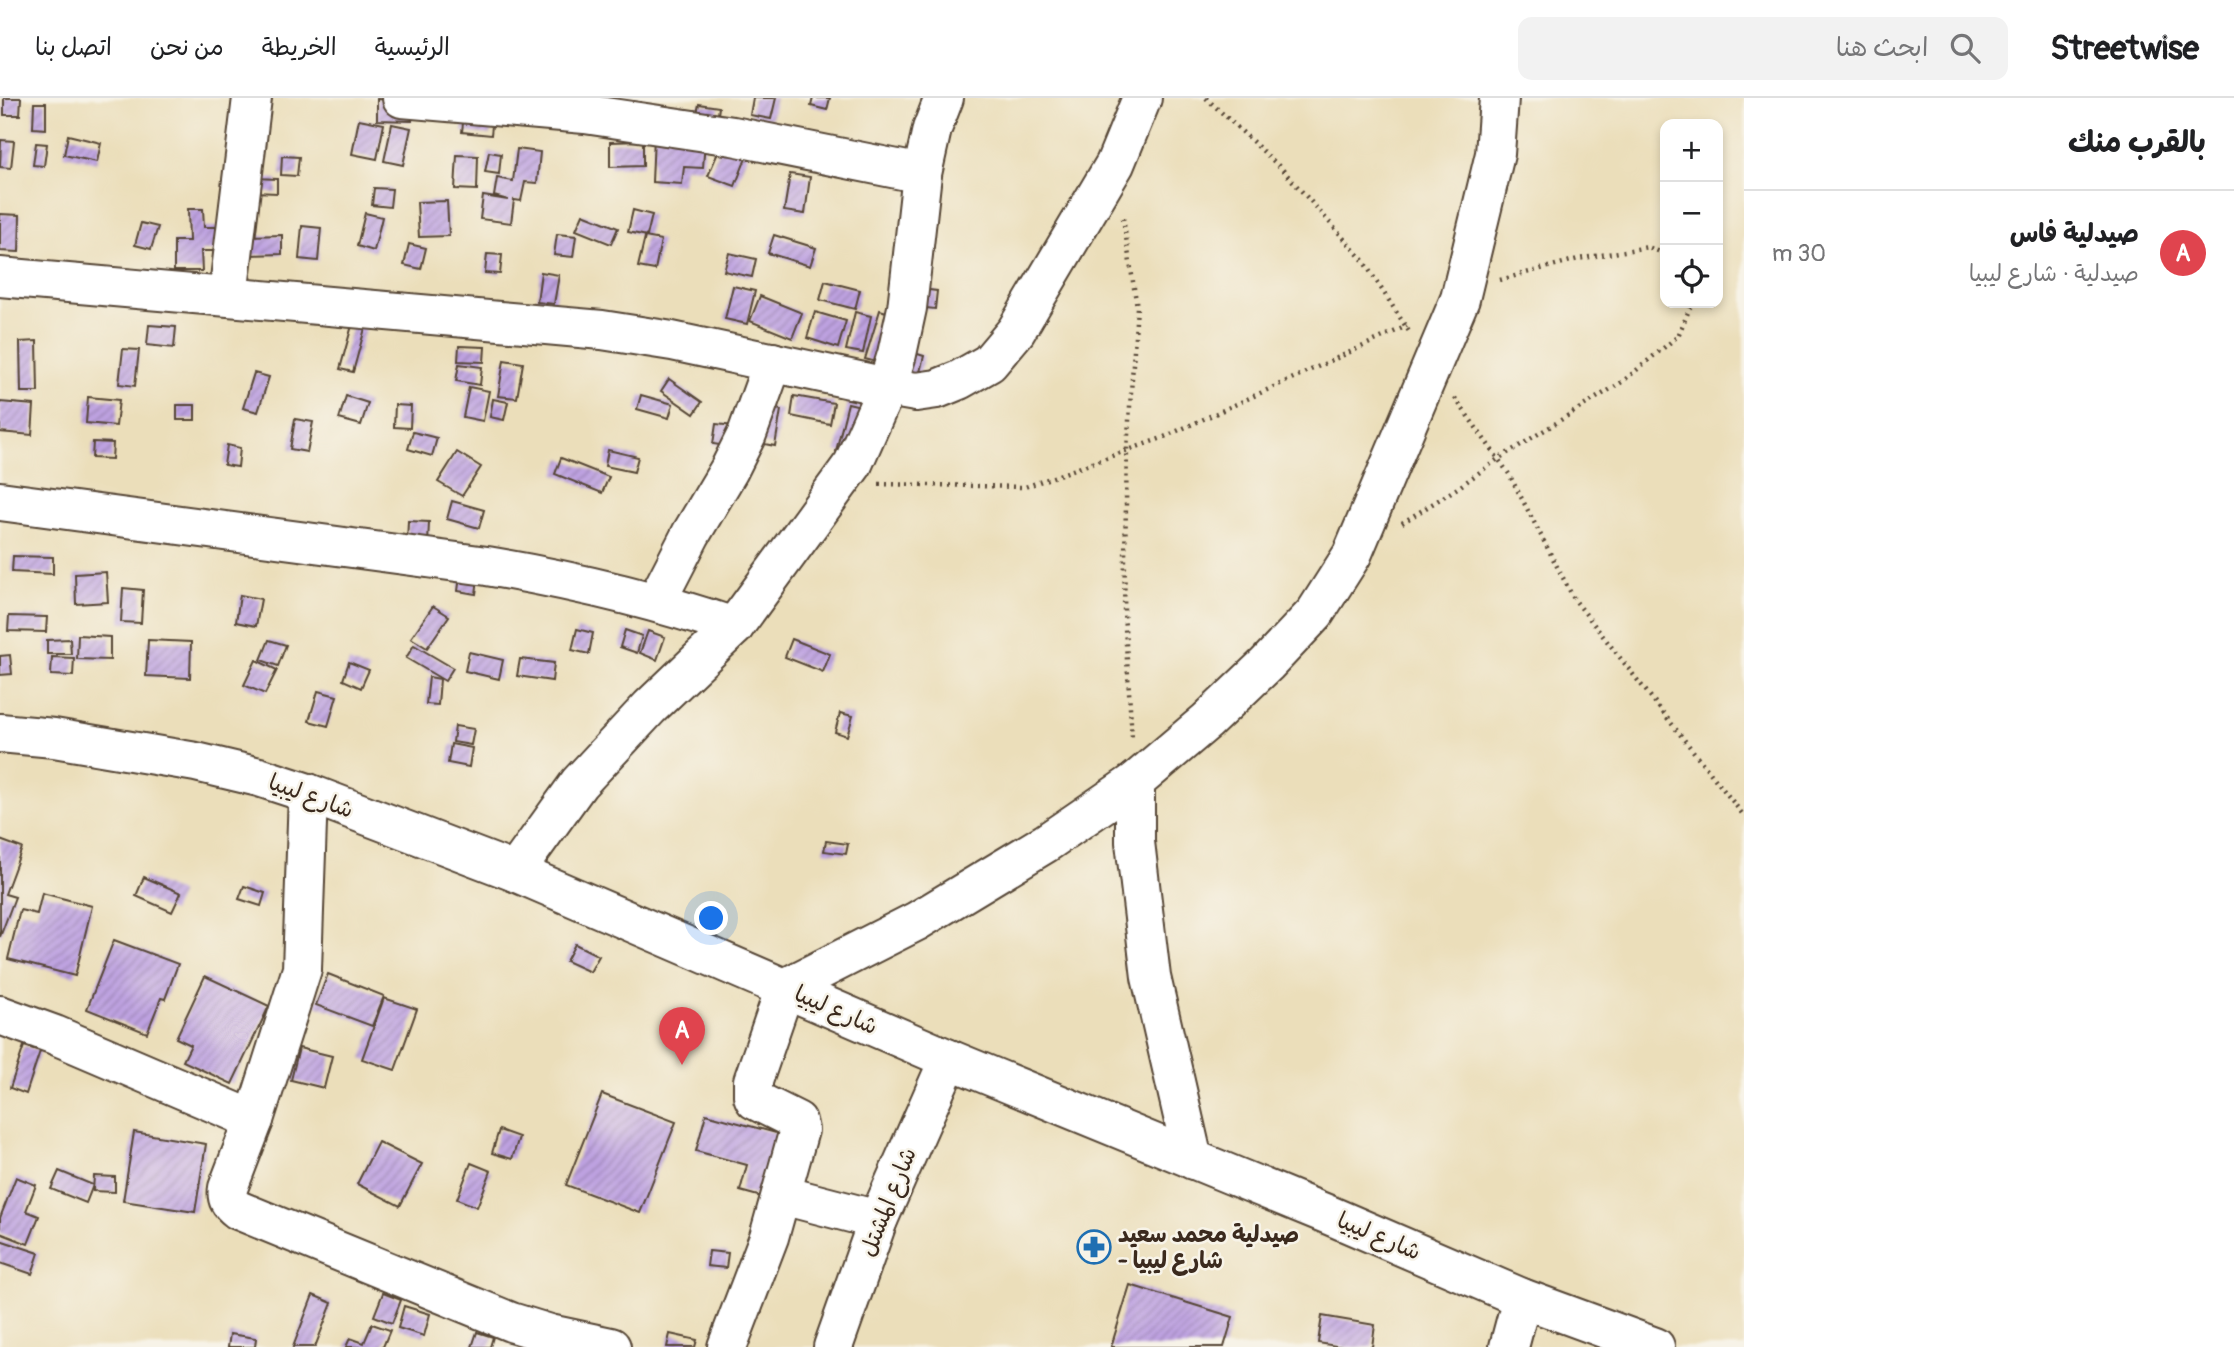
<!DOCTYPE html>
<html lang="ar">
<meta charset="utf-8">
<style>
:root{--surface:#fff;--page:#f2f2f2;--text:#202124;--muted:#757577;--line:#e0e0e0;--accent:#0b8043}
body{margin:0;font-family:Pangolin,"Playpen Sans Arabic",sans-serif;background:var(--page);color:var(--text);direction:rtl}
.controls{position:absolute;right:21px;top:21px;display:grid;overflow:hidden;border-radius:14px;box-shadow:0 4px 10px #0003}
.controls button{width:63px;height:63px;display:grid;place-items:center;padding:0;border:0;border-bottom:2px solid var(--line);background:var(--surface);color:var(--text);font:35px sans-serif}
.you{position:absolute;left:712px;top:821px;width:24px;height:24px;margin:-18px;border:5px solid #fff;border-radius:50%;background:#1a73e8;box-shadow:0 0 0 10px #1a73e833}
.badge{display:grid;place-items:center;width:46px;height:46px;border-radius:50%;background:var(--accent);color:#fff;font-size:23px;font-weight:700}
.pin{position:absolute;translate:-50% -58px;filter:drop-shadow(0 2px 4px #0008)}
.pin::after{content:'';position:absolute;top:37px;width:24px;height:21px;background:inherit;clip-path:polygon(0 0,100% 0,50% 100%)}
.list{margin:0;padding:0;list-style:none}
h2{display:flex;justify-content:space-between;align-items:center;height:91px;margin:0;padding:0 28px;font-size:30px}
h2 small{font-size:23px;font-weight:400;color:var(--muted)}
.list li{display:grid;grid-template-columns:46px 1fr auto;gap:21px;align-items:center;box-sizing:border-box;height:126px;padding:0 28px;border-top:2px solid var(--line)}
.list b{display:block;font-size:26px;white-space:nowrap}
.list p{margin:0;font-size:23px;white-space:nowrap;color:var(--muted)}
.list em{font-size:23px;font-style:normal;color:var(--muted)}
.icon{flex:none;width:38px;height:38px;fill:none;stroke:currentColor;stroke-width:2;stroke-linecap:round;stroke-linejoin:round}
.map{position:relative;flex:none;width:1744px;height:1249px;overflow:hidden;direction:ltr}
header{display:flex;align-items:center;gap:42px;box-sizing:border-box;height:98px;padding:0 35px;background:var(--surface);border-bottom:2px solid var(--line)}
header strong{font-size:33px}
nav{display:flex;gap:38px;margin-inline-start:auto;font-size:24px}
.search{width:490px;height:63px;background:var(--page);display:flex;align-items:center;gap:18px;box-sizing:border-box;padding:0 24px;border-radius:14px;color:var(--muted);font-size:26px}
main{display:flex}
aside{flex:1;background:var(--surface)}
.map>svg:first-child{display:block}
.building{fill:url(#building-hatch)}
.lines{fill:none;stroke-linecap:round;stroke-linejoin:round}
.minor-casing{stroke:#554535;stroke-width:42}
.highway-casing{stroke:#554535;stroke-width:42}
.path{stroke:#554535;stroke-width:4.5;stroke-dasharray:2 5;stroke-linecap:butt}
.minor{stroke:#fff;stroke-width:38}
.highway{stroke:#fff;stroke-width:38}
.labels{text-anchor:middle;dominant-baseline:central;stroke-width:5;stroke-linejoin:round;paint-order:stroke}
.street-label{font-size:23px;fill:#3b2a1e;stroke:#f7f3e8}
.poi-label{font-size:23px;font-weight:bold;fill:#3b2a1e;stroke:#f7f3e8;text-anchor:start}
</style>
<header>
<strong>Streetwise</strong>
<div class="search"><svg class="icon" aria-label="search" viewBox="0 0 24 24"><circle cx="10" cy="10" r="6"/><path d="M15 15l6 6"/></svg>ابحث هنا</div>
<nav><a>الرئيسية</a><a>الخريطة</a><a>من نحن</a><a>اتصل بنا</a></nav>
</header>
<main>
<aside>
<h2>بالقرب منك<small></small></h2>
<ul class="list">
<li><span class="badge" style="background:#e0444e">A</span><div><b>صيدلية فاس</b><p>صيدلية · شارع ليبيا</p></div><em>30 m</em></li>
</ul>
</aside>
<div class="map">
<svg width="1744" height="1249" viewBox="0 0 1744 1249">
<defs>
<pattern id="building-hatch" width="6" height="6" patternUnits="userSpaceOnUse" patternTransform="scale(1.75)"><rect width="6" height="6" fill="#bea2e1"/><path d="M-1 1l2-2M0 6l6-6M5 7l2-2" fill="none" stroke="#9c84b6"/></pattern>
</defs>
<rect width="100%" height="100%" fill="#f7f3e8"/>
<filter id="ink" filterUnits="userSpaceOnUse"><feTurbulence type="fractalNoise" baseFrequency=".0143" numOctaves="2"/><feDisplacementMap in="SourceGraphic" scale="14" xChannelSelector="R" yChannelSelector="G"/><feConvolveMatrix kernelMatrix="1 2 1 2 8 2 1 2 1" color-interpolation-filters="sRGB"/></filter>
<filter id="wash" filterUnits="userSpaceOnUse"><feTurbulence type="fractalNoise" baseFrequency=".00686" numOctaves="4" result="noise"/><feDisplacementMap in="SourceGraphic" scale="28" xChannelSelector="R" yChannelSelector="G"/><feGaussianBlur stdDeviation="1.57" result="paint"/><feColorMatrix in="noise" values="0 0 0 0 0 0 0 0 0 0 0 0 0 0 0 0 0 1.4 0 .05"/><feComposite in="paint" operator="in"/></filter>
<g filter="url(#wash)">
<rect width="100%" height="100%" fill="#ebdeba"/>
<g id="blocks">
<g class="building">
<polygon points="4,0 21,0 20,17 4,17"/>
<polygon points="753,0 776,0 771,21 750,17"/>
<polygon points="813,0 830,0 827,12 811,8"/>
<polygon points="377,1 413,2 412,23 377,22"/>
<polygon points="34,5 46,5 46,31 33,30"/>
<polygon points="699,6 719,9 717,23 696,20"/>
<polygon points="464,16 493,18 491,37 462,34"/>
<polygon points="359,21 384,26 377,61 352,56"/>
<polygon points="392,26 411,30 403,67 384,63"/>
<polygon points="68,37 101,45 97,64 64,57"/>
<polygon points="654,38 705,41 703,70 684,69 682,86 652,84"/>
<polygon points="1,42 14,43 11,70 0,69"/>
<polygon points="643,43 643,68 610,69 610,44"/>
<polygon points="36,45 47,46 44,68 33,67"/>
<polygon points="722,45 748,55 735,88 708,78"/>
<polygon points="517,51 540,54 537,85 525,84 521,103 514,102 511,125 480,121 483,98 508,102 494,98 497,80 513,83"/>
<polygon points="489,54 501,56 499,76 485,74"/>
<polygon points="457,57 478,58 477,92 455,91"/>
<polygon points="282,58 299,59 297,78 281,77"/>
<polygon points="790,76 810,79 805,116 784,113"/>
<polygon points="255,80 277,81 277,95 255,94"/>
<polygon points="374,90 392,91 390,109 372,107"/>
<polygon points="447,103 449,138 419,139 417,104"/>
<polygon points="188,111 203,111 204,129 223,129 223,153 201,153 202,173 174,173 174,143 189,143"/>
<polygon points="633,112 652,117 647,138 628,134"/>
<polygon points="365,115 382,119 374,153 357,148"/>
<polygon points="0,116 20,117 19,154 0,153"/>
<polygon points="583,116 618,130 611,146 576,132"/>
<polygon points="141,125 158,129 151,151 135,147"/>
<polygon points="302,128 321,130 318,163 299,161"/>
<polygon points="557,136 576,138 573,159 554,157"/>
<polygon points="282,137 282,156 251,157 250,138"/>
<polygon points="774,137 816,150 810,168 768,155"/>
<polygon points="645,139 661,142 655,172 638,169"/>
<polygon points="409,146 426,150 421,171 404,167"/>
<polygon points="729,155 756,161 752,179 724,173"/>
<polygon points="487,156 502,157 500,176 485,175"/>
<polygon points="541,174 559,177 554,206 537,204"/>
<polygon points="825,183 860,192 855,211 820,202"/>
<polygon points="733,188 755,193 747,226 725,221"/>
<polygon points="920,191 937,193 935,211 917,209"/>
<polygon points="760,198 802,215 792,240 750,223"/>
<polygon points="880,212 899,218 884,266 865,261"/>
<polygon points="815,214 846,223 838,250 807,240"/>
<polygon points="855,214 871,218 863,255 846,252"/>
<polygon points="354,220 367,223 353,274 340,271"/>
<polygon points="149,227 176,229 174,250 147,247"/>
<polygon points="37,243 38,294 21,294 20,244"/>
<polygon points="459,248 485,249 484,264 458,263"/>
<polygon points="123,251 139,252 135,288 119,286"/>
<polygon points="908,253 924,258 919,278 902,273"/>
<polygon points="504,262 523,265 517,300 498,298"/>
<polygon points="459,266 482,269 480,287 456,283"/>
<polygon points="254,275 269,279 258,314 243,310"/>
<polygon points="669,281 702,304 694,316 661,293"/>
<polygon points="469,289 489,293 483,323 463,319"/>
<polygon points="641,297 673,306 669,320 637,311"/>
<polygon points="346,298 368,305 361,327 339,321"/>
<polygon points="794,298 834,305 830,326 791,318"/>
<polygon points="88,299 119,302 116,328 86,325"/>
<polygon points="493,301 508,304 504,322 490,319"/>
<polygon points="0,304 34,307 32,337 0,334"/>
<polygon points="848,305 873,311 861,360 836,353"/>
<rect x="177" y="307" width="18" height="15"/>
<polygon points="395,307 411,308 410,330 394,329"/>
<polygon points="765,309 781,312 775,348 759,345"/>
<polygon points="295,321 313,324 307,354 290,351"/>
<polygon points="716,326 743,329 740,350 713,346"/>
<polygon points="413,334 437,340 432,358 408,351"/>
<polygon points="93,344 113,345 112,361 92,360"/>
<polygon points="227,347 240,350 238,369 224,367"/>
<polygon points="608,352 638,359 634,374 605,368"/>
<polygon points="457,354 481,369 462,398 438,384"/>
<polygon points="561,360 609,379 602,395 555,376"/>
<polygon points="452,403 484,412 479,430 447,421"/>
<polygon points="408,423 429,424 428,446 407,445"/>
<polygon points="13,458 53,459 53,476 12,474"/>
<polygon points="461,471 479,474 476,496 458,493"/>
<polygon points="106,474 108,504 76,506 75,476"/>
<polygon points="123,490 143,492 141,525 121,524"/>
<polygon points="240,497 261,501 256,528 236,524"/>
<polygon points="433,508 449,518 427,550 411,540"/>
<polygon points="9,518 47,519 46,534 8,533"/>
<polygon points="577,531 593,535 589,556 572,552"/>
<polygon points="625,532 642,538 637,555 620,549"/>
<polygon points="648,533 665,539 657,562 640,555"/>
<polygon points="78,537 110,539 110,562 77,561"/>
<polygon points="70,541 71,556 47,556 47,542"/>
<polygon points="792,541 830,556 823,574 785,559"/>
<polygon points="148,542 191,544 190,580 146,578"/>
<polygon points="269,542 286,547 278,568 261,562"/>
<polygon points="414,547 453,570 445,583 406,560"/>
<polygon points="469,554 503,562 499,581 465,573"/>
<polygon points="10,557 12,576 0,577 0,558"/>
<polygon points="52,559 74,560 73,578 51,577"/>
<polygon points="520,561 554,565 552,583 517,578"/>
<polygon points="256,562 277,572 265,596 244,587"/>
<polygon points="349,564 369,572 361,590 343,582"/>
<polygon points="429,579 440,581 438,607 426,606"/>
<polygon points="318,593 337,598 328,628 309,623"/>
<polygon points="840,615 853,618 847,638 835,634"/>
<polygon points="455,628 474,631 471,647 453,644"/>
<polygon points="451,646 472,650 469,669 448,665"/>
<polygon points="0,742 22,750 5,796 15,799 0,839"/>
<polygon points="826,743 848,746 846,756 824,753"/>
<polygon points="144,779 181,795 172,814 136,798"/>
<polygon points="244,788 265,795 261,808 239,801"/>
<polygon points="42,795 92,808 75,878 8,861 20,812 37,816"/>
<polygon points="114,842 178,866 165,901 161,900 147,935 87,911"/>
<polygon points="575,846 599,858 590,874 566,863"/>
<polygon points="328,876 384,898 372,928 316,907"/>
<polygon points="205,878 269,908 232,986 183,963 191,947 176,940"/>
<polygon points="384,900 417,911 395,972 362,961"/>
<polygon points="24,948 40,953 26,996 10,990"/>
<polygon points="299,950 332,958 324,990 291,982"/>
<polygon points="602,996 676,1024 640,1115 566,1087"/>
<polygon points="706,1016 787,1038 769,1101 740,1093 747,1067 696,1053"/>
<polygon points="499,1032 519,1039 512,1061 492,1055"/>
<polygon points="134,1034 206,1046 195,1114 123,1103"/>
<polygon points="378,1044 422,1066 400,1108 357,1086"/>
<polygon points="471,1065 491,1073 477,1109 457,1101"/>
<polygon points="59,1073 93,1087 86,1105 51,1091"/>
<polygon points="94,1078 115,1079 115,1094 93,1093"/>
<polygon points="16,1079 36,1087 26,1113 39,1118 28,1146 0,1135 0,1120"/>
<polygon points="0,1142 39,1155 32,1176 0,1165"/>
<polygon points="709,1153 728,1155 726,1170 707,1168"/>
<polygon points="1130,1187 1233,1219 1224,1249 1111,1249"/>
<polygon points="383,1195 401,1202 392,1225 374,1218"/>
<polygon points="313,1197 332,1205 315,1249 293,1249"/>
<polygon points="404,1208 430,1216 424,1238 398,1230"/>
<polygon points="1322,1218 1375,1227 1372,1249 1342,1249 1318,1245"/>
<polygon points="372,1226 390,1232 383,1249 346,1249 350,1240 364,1245"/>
<polygon points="477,1234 493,1239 490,1249 472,1249"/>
<polygon points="230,1236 256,1240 255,1249 228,1249"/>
<polygon points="670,1236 697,1242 695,1249 667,1249"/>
</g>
</g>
</g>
<g filter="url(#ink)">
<use href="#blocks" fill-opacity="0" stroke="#554535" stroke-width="2"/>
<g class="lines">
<defs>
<g id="minor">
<polyline points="402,0 585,16 733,38 922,76"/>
<polyline points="0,179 602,232 672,243 887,289 916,294 937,291 959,282 989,265 1016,233 1115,66 1142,0"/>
<polyline points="228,198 252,0"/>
<path d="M 0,403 L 487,468 C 570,482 653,501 734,529"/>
<polyline points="656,504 691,436 729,372 747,336 773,264"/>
<polyline points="1135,684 1135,744 1151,879 1193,1062"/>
<path d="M 308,695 L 302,871 L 254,1022 L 228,1090 C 226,1101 230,1106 238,1112 L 511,1224 L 550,1236 L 611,1249"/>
<polyline points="515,774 579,685 650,609 734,529 853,366 887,289 897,256 907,210 922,76 932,31 944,0"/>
<polyline points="0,917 55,937 254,1022"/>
<polyline points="782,1097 878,1122"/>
<polyline points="727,1249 769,1139 799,1032 797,1023 755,1002 753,998 753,983 785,890 917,823 1046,745 1135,684 1207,623 1267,566 1315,515 1352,457 1460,201 1495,56 1499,0"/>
<polyline points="833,1249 878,1122 949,961"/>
<polyline points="1509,1249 1522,1200"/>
</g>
<polyline id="highway" points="0,635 54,640 196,664 259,679 308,695 515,774 949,961 1329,1117 1522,1200 1655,1249"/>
</defs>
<use href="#minor" class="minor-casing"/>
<use href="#highway" class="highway-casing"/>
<g class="path">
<polyline points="1206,0 1282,71 1362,161 1410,235"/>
<polyline points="1123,120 1137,209 1127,351 1124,514 1132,641"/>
<polyline points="1500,182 1578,161 1648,149 1665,156"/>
<polyline points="1455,300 1509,376 1574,501 1744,718"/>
<polyline points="879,386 1025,389 1162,340 1407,228"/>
<polyline points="1402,425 1459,389 1498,361 1622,284 1678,238 1692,205"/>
</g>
<use href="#minor" class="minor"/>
<use href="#highway" class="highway"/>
</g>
</g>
<defs>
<symbol id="pharmacy-ring" viewBox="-11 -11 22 22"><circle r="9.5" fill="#f7f3e8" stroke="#1f6fb2" stroke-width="1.5"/><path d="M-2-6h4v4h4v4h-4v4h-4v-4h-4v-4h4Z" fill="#1f6fb2"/></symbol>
</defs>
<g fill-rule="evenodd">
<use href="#pharmacy-ring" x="1075" y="1130" width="38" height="38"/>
</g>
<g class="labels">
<g class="street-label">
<text transform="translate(311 698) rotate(20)">شارع ليبيا</text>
<text transform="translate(836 912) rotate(24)">شارع ليبيا</text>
<text transform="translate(888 1104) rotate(-68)">شارع المشتل</text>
<text transform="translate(1379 1138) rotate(23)">شارع ليبيا</text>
</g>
<g class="poi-label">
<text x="1118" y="1136">صيدلية محمد سعيد<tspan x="1118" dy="26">- شارع ليبيا</tspan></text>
</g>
</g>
</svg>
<div class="controls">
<button>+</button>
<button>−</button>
<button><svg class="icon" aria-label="locate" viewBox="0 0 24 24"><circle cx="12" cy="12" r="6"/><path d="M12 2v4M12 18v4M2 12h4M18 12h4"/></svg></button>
</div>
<div class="you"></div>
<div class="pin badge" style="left:682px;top:967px;background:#e0444e">A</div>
</div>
</main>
